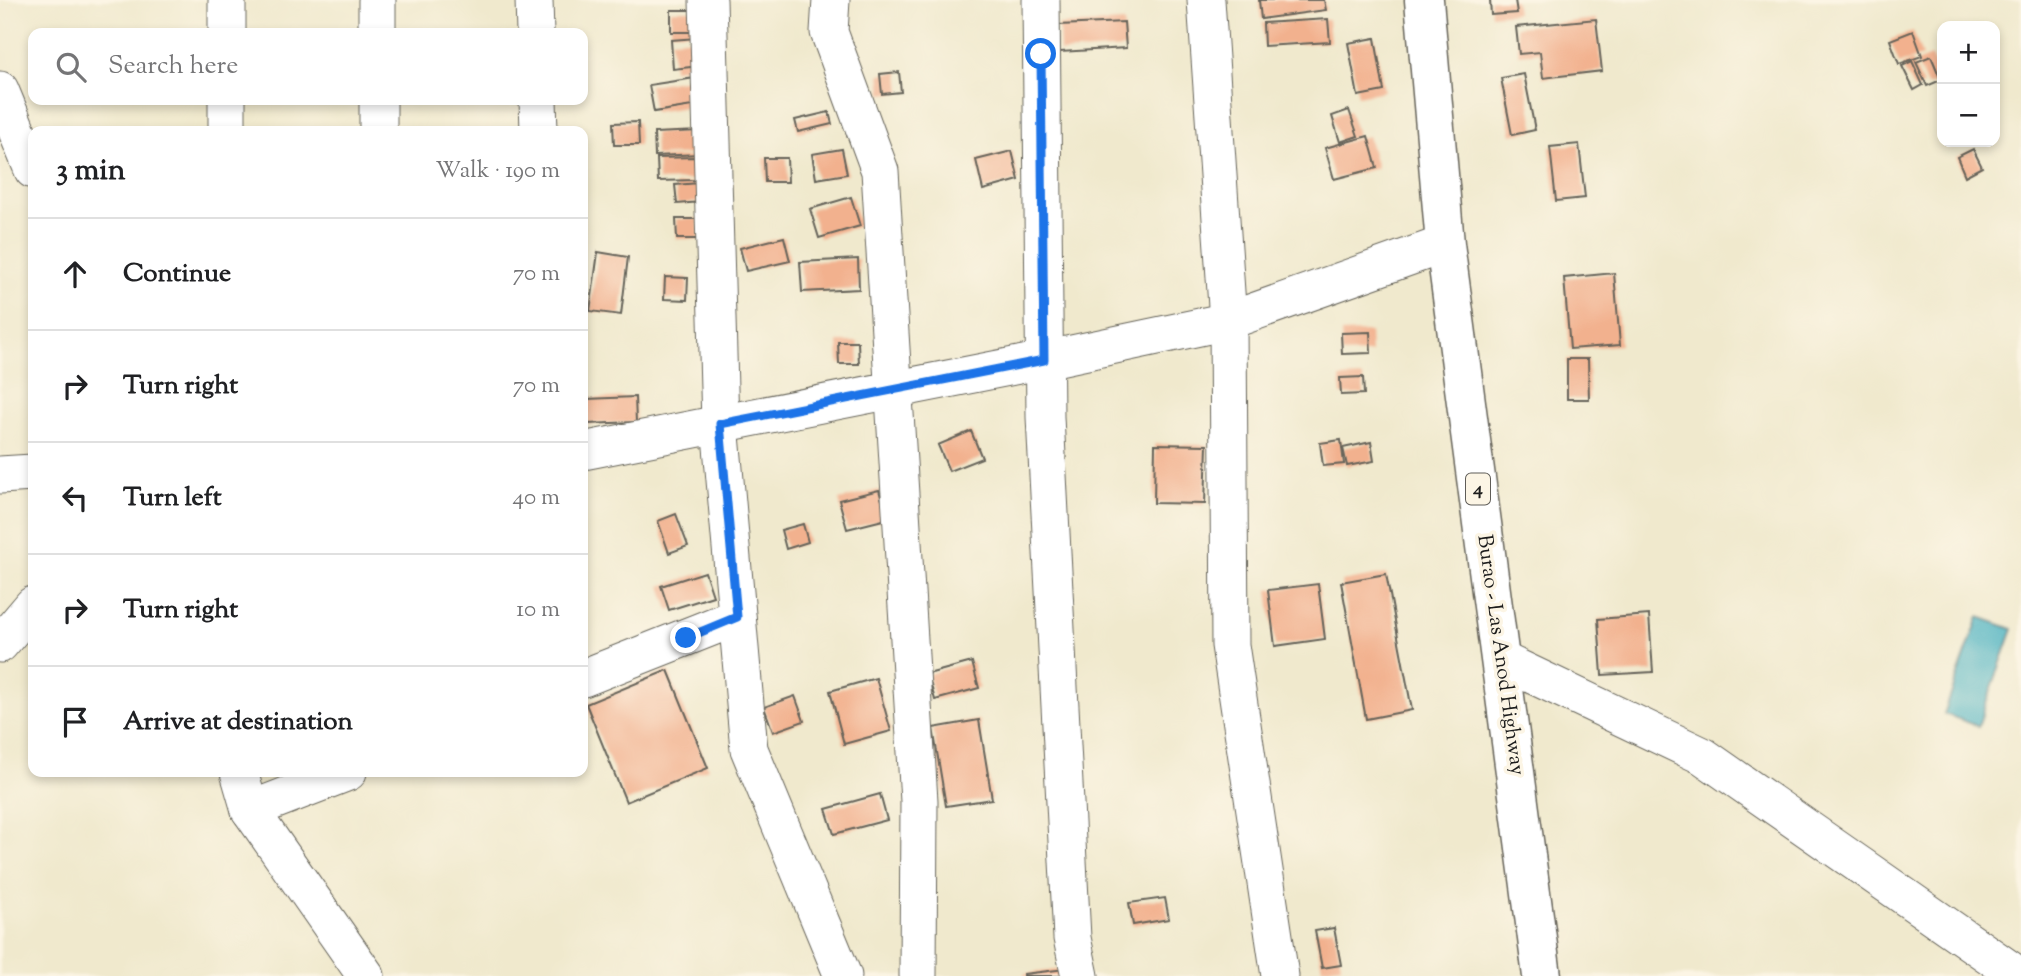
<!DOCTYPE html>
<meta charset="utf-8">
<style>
:root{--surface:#fff;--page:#f6f6f6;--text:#202124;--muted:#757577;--line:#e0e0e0}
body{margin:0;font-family:"Sorts Mill Goudy",serif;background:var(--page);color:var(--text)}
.controls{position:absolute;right:21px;top:21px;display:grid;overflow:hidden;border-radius:14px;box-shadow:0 4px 10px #0003}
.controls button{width:63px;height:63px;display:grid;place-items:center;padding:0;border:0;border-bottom:2px solid var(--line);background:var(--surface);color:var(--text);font:35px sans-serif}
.stop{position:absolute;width:21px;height:21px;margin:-16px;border:5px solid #1a73e8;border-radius:50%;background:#fff}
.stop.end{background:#1a73e8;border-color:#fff;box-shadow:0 2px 7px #0008}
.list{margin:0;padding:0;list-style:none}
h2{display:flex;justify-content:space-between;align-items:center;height:91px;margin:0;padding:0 28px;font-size:30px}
h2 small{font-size:23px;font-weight:400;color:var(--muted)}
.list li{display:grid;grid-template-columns:46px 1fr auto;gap:21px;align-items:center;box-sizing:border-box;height:112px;padding:0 28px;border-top:2px solid var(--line)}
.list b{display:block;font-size:26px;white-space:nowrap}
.list em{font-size:23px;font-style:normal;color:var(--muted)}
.icon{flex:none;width:38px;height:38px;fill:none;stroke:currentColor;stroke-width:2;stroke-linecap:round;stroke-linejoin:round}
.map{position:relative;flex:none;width:2021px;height:976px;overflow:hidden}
.search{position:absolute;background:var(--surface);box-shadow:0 4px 10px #0003;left:28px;top:28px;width:560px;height:77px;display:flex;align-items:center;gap:18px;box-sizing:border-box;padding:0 24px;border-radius:14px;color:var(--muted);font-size:26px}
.panel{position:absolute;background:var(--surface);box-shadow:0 4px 10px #0003;left:28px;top:126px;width:560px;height:651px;border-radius:14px}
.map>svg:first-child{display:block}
.water{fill:#43afc0;stroke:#30666e;stroke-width:2}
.building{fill:#f2b18e}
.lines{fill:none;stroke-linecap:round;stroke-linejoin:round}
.street-casing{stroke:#66645a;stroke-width:39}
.highway-casing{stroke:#66645a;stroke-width:41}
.street{stroke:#fff;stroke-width:37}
.highway{stroke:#fff;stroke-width:38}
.route{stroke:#1a73e8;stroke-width:9}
.labels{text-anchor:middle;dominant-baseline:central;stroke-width:7;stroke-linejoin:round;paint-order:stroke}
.shield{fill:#fcf5e5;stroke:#5f5d58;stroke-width:2}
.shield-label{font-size:19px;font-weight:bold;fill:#1c1c1c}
.street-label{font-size:21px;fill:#1c1c1c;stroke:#fcf5e5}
</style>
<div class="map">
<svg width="2021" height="976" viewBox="0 0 2021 976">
<rect width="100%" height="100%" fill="#fcf5e5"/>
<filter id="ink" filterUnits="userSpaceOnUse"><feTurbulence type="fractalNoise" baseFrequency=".0143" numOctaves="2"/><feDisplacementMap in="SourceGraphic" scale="14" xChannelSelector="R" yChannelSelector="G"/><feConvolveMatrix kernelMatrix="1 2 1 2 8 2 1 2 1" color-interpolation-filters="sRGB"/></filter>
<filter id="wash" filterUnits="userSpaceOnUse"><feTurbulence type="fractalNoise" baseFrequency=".00686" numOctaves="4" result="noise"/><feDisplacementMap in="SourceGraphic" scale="28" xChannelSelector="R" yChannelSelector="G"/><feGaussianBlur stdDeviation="1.57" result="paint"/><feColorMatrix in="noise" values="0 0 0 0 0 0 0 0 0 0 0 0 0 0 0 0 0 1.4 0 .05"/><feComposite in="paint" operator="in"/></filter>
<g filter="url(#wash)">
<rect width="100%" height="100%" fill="#f0e9cd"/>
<polygon class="water" points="1979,617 2013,629 1978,726 1944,714"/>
<g id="blocks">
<g class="building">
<polygon points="1259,0 1324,0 1326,10 1261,19"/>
<polygon points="1490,0 1515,0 1517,13 1491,15"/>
<rect x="671" y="10" width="25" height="22"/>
<polygon points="1328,19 1330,42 1264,46 1263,23"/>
<polygon points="1596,19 1602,71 1543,78 1540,52 1519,54 1516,27"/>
<polygon points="1124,22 1126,48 1060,52 1059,25"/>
<polygon points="1913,31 1922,56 1899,64 1890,40"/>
<polygon points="697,38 700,66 673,69 671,40"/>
<polygon points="1375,38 1384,91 1358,96 1348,43"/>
<polygon points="1931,56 1941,80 1927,86 1916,62"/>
<polygon points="1912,61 1923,85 1914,90 1902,66"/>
<polygon points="899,72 901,92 882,94 880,74"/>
<polygon points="1524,74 1535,130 1512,135 1501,78"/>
<polygon points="695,78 699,105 654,112 649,85"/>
<polygon points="1349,110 1358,136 1340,142 1332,116"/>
<polygon points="829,112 832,124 798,132 795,120"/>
<polygon points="638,122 639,145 614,145 613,123"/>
<polygon points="700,131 701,154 655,156 654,133"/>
<polygon points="1368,136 1377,168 1334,179 1325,148"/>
<polygon points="1579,144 1585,198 1556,201 1550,147"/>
<polygon points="842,149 847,174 816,179 812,154"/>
<polygon points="1973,149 1982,167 1965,176 1957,157"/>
<polygon points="1012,151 1019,180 983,190 976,160"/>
<polygon points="697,157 697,180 658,181 657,158"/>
<polygon points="764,158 787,158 788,182 765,182"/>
<polygon points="699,183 701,202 677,204 675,185"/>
<polygon points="851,197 860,226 819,238 810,209"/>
<polygon points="676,219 699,219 699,239 677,239"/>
<polygon points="784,237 790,261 746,271 740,248"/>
<polygon points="598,252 628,257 621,315 590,311"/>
<polygon points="858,259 859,289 802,292 800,262"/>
<polygon points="1614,273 1620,345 1570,349 1564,278"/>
<polygon points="665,277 688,278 687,300 664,299"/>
<polygon points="1370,332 1371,353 1342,354 1341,333"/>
<polygon points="838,342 858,342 859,364 839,364"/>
<polygon points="1567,359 1588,359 1589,399 1567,399"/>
<polygon points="1363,377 1364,394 1341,395 1340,378"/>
<polygon points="635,397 636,422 587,424 586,399"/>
<polygon points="971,431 982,458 949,471 938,445"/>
<polygon points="1341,440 1344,464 1323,466 1320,443"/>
<polygon points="1371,442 1374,461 1347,466 1343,448"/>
<polygon points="1155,444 1207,445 1205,504 1154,503"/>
<polygon points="879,490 887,519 847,529 839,500"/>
<polygon points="676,514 688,546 669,553 658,521"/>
<polygon points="803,524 808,542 786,549 781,530"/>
<polygon points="705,572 713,596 669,610 661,586"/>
<polygon points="1386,574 1412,710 1366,719 1341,582"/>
<polygon points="1318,584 1325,639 1275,646 1268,590"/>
<polygon points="1649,615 1653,672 1602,675 1598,619"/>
<polygon points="972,662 979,688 935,700 928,674"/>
<polygon points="668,670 708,768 626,802 586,704"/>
<polygon points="876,678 891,731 844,744 830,691"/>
<polygon points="795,696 804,721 773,732 764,707"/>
<polygon points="979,720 992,799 946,806 933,728"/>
<polygon points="880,794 887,820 834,834 826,809"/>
<polygon points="1165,898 1169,919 1133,925 1129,903"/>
<polygon points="1334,928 1341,965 1322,968 1315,931"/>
<polygon points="1065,969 1066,976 1024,976 1024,974"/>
</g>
</g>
</g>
<g filter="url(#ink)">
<use href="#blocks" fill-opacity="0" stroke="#66645a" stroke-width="2"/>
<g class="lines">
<defs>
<g id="street">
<polyline points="227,0 227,33"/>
<polyline points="377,0 377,33"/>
<polyline points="534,0 535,33"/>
<polyline points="708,0 720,424 749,749 843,976"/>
<polyline points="831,0 829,32 880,171 919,801 918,976"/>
<polyline points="1041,0 1045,417 1072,938 1080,976"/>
<polyline points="1206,0 1228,321 1230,645 1280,976"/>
<polyline points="0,90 33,170"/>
<polyline points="227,100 227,131"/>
<polyline points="378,100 378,131"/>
<polyline points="538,100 539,131"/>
<polyline points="583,451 1044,360 1228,321 1445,244"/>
<polyline points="0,475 33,473"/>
<polyline points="0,644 33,605"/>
<polyline points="1501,660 1703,756 2019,976"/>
<polyline points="583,678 737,617"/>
<polyline points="239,772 250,810 366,976"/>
<polyline points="250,810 348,772"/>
</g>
<polyline id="highway" points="1424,0 1445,244 1542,976"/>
</defs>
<use href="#street" class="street-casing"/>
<use href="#highway" class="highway-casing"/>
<use href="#street" class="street"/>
<use href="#highway" class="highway"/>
</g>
</g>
<g class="lines" filter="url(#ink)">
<polyline class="route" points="686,638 737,617 720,424 1044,360 1041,54"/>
</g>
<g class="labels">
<rect class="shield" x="1466" y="473.5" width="24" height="31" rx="5"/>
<g class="shield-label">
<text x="1478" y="489">4</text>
</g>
<g class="street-label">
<text transform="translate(1500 655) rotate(82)">Burao - Las Anod Highway</text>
</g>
</g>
</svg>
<div class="controls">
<button>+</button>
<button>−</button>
</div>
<div class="stop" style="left:1041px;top:54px"></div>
<div class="stop end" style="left:686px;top:638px"></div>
<div class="search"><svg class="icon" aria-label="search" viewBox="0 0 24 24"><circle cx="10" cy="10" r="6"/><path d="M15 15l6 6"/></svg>Search here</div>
<section class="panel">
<h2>3 min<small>Walk · 190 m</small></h2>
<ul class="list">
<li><svg class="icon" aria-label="ahead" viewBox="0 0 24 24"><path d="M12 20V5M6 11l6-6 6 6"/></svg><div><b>Continue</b></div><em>70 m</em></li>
<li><svg class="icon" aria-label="right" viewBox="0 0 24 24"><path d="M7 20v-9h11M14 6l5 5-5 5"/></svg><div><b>Turn right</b></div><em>70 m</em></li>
<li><svg class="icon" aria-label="left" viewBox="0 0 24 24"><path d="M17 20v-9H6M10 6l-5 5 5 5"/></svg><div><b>Turn left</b></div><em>40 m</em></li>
<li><svg class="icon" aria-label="right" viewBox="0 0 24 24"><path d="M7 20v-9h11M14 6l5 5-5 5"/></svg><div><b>Turn right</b></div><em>10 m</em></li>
<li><svg class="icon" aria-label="arrive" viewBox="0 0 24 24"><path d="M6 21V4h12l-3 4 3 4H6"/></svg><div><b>Arrive at destination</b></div></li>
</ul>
</section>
</div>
